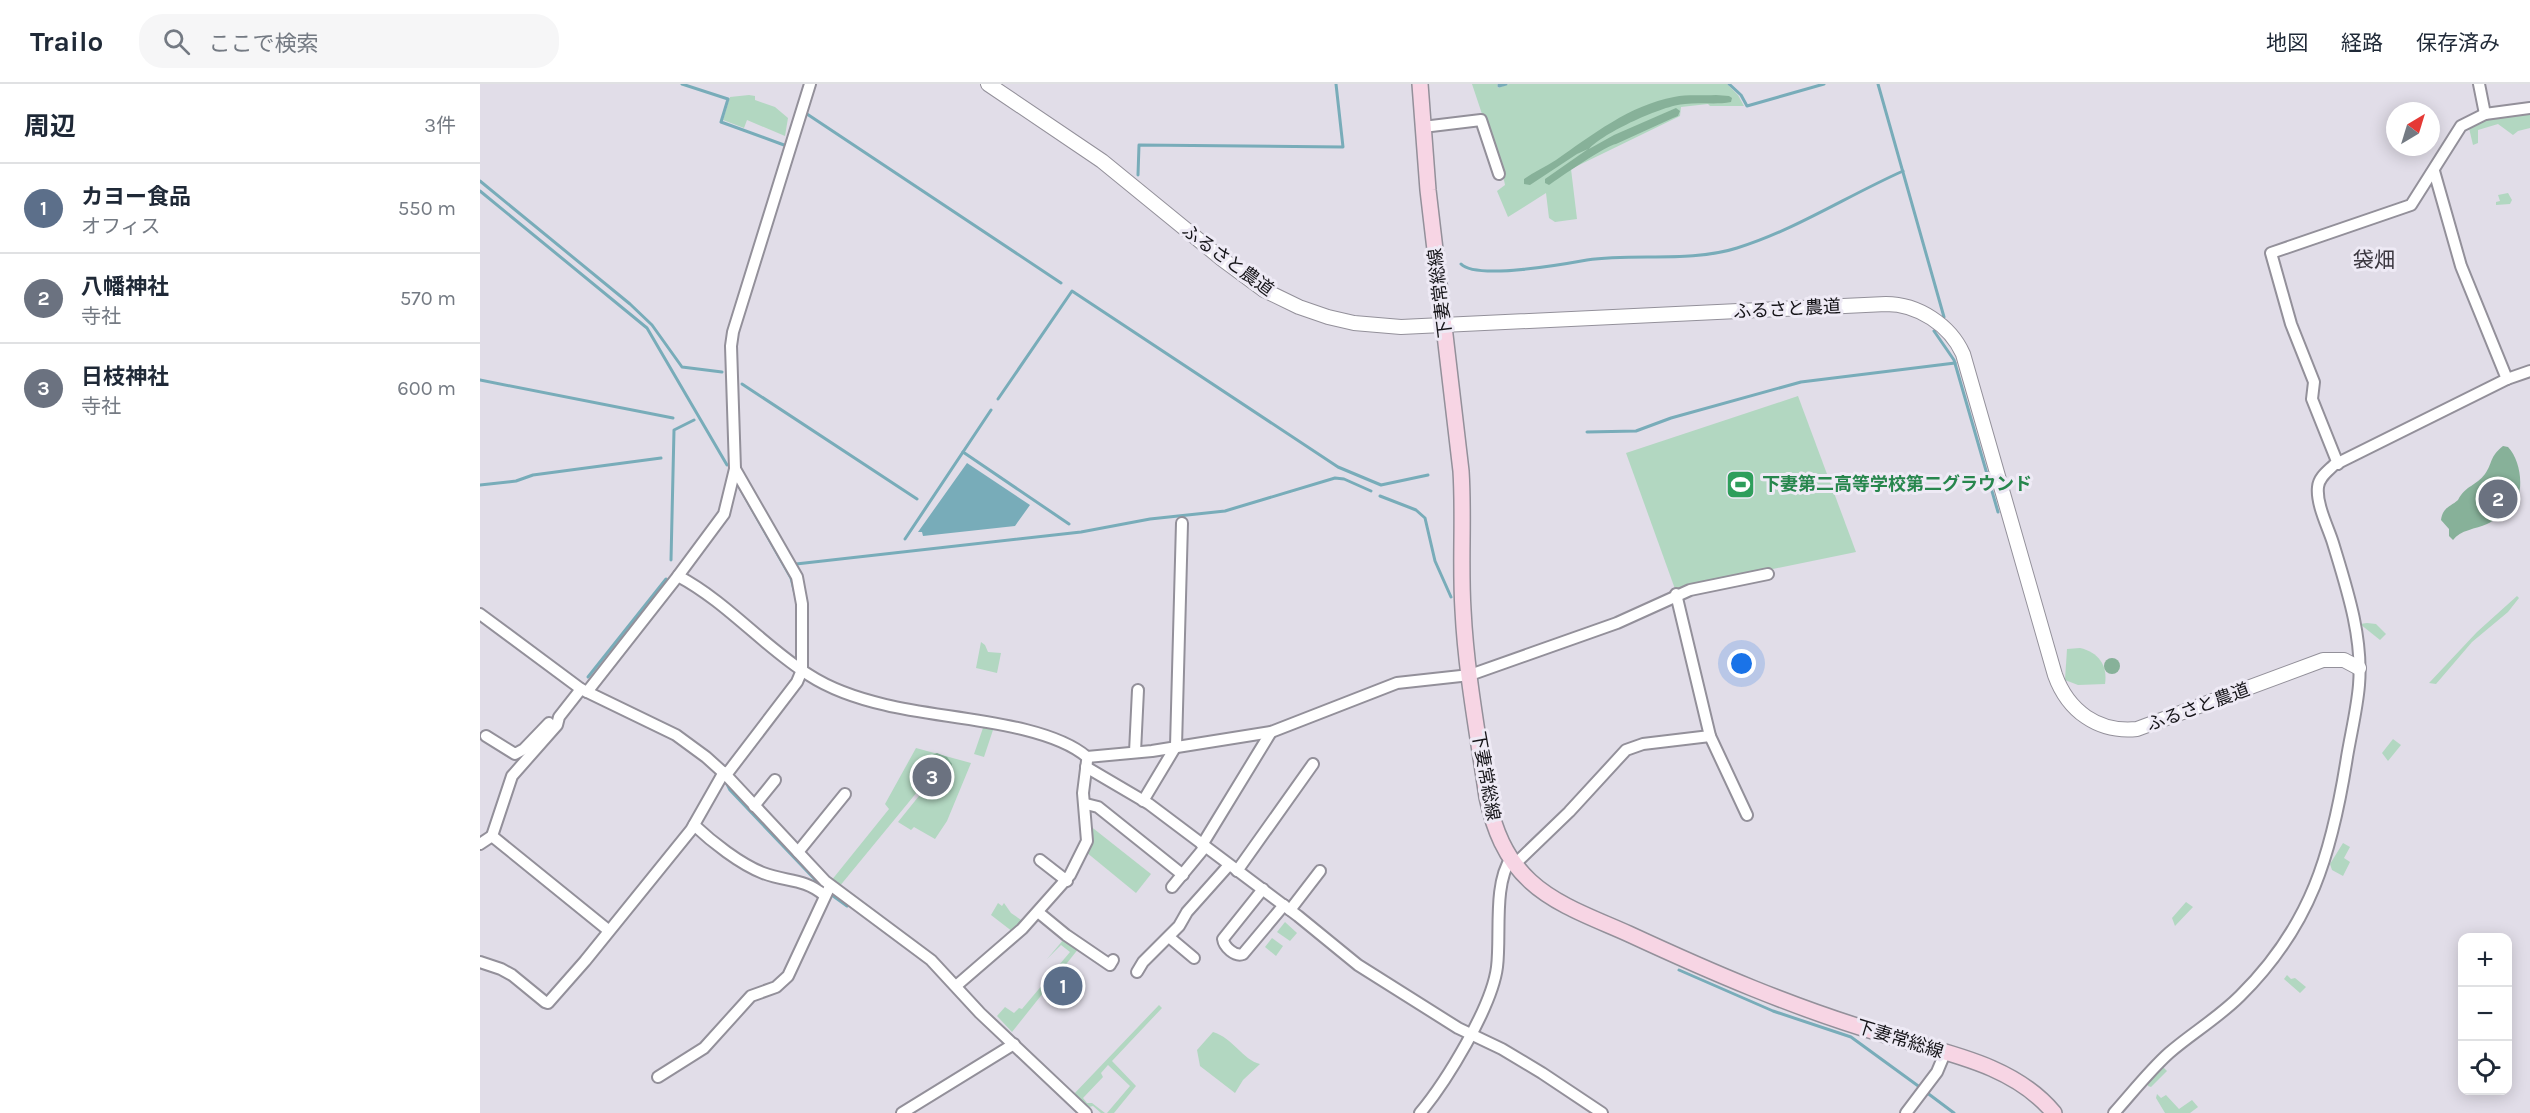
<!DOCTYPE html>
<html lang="ja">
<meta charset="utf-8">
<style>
:root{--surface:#fff;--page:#f6f6f7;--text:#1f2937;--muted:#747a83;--line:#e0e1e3;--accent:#d93025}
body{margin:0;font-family:Karla,"Noto Sans JP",sans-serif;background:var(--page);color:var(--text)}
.controls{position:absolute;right:18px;bottom:18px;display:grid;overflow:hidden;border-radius:12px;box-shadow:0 3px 15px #0003}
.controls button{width:54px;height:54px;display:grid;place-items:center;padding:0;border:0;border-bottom:2px solid var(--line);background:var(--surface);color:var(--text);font:30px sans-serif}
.compass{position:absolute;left:1906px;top:18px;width:54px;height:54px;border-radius:50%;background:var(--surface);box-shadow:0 3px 15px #0003;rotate:38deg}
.you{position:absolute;left:1262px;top:580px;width:21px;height:21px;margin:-15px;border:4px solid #fff;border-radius:50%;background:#1a73e8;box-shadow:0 0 0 9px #1a73e833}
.badge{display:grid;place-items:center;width:39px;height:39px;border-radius:50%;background:var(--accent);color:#fff;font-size:20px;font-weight:700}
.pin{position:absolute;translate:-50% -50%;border:3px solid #fff;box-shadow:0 2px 6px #0006}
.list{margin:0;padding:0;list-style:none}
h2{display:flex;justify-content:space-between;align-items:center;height:78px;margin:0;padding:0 24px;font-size:26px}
h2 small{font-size:20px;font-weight:400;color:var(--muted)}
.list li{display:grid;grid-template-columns:39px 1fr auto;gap:18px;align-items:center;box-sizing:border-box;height:90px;padding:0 24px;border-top:2px solid var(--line)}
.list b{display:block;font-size:22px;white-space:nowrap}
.list p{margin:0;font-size:20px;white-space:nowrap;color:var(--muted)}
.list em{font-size:20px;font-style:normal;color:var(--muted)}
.icon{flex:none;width:33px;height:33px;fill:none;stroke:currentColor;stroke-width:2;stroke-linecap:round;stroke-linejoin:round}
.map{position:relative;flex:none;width:2050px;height:1029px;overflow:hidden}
header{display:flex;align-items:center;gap:36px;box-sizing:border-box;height:84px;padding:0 30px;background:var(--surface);border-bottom:2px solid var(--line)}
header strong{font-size:28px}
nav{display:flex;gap:33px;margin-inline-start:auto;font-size:21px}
.search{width:420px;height:54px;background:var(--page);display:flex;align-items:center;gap:15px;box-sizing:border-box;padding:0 21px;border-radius:24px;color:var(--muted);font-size:22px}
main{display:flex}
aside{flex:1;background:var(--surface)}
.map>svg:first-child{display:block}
.green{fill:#b2d7c1}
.forest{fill:#87b199}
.water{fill:#78acb9}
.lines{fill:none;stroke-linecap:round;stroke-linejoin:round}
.stream{stroke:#78acb9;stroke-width:3}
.minor-casing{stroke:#93909a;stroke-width:14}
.tertiary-casing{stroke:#93909a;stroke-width:16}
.secondary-casing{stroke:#93909a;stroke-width:18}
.minor{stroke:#fff;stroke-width:10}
.tertiary{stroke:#fff;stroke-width:14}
.secondary{stroke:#f7d5e4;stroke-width:15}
.labels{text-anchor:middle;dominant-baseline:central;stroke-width:6;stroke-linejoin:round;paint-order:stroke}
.street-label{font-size:18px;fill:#151418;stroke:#eeeaf5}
.leisure-label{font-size:18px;font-weight:bold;fill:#27864d;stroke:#eeeaf5;text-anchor:start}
.quarter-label{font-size:21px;fill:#3a363f;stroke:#eeeaf5}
</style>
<header>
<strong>Trailo</strong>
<div class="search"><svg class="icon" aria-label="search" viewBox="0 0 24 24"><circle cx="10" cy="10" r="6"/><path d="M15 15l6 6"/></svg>ここで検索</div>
<nav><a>地図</a><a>経路</a><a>保存済み</a></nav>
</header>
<main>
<aside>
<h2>周辺<small>3件</small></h2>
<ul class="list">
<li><span class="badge" style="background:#5c6f8a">1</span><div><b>カヨー食品</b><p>オフィス</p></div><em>550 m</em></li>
<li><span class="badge" style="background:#6b7280">2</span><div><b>八幡神社</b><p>寺社</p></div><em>570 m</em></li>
<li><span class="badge" style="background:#6b7280">3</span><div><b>日枝神社</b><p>寺社</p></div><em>600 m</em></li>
</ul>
</aside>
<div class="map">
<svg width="2050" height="1029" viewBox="0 0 2050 1029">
<rect width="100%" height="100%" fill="#e1dde8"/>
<g class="green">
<polygon points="992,0 1017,0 1018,4 1029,0 1247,0 1258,11 1264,22 1230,22 1228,20 1201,23 1200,32 1091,85 1097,135 1075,138 1069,134 1066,109 1028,133 1017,107 1025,101 1024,96"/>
<polygon points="269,11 275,12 275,16 295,23 308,34 305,52 267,36 264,44 243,36 250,13"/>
<polygon points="2050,27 2050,44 2038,47 2033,51 2018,40 1998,46 1998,59 1993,61 1989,44 2005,35"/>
<polygon points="2028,109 2032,116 2030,120 2016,121 2016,118 2020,117 2018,111"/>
<polygon points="1318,312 1376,468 1195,505 1146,369"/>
<polygon points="2037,512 2039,514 2028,528 1992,558 1956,600 1949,599 1997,548"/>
<polygon points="1887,539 1896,540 1906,550 1900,556 1880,540"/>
<polygon points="501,558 505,561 508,568 521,569 517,589 496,584"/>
<path d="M 1600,564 C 1618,568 1628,581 1625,600 L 1598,601 L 1585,596 L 1587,565 Z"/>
<polygon points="504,641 514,643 504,673 494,670"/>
<polygon points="1913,655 1921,661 1908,677 1902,669"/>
<polygon points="436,664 491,679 467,737 455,755 434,743 431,746 418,738 443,707 450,703 461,704 464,701 463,697 472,697 471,684 461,671 452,678 456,681 456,685 359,803 351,797 409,725 405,720"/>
<polygon points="609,741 671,790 656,809 606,768"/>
<polygon points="1863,759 1870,763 1864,774 1870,778 1863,792 1852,786 1850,780"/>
<polygon points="1706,818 1713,823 1695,842 1692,834"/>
<polygon points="518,819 522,822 524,819 531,829 544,838 533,848 511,831"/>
<polygon points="805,838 817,849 810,857 797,848"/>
<polygon points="792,854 803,862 796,872 785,863"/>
<polygon points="584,855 599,864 532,948 517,932 525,923 534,929 539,924 542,925 590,868 581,861 567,875"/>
<polygon points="1807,891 1811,895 1815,894 1826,903 1820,909 1804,895"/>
<polygon points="679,921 682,924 632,977 656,1002 634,1029 627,1029 650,1002 628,981 621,989 623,993 603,1014 607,1019 612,1019 625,1029 621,1029 613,1022 605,1024 593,1011"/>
<path d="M 733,948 C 753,954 763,976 780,980 L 763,996 L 755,1009 L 720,982 L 717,966 Z"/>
<polygon points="1683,983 1687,987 1671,1003 1668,1002 1668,997"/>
<polygon points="1677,1010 1681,1014 1686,1011 1699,1025 1712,1016 1718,1023 1710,1029 1685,1029 1676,1014"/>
</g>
<g class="forest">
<path d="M 1236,11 L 1249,12 L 1252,14 L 1251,18 C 1236,21 1220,18 1205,20 C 1183,21 1123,49 1109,65 L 1134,51 L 1196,24 L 1200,27 L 1198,32 L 1193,34 L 1136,60 C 1127,61 1079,94 1069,101 L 1065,99 L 1065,95 L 1108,65 L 1097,70 L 1050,101 L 1044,100 L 1044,95 C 1054,88 1065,83 1076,76 C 1112,51 1150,21 1194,13 C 1208,10 1222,12 1236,11 Z"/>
<path d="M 2023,362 L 2028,363 C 2043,379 2046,416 2027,430 C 2018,430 2016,436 2007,440 C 1996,445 1980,446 1973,456 L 1969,452 L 1969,445 L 1961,436 C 1963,423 1970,423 1978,416 C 1986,401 1996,402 2005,390 C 2013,379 2009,373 2023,362 Z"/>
<circle cx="1632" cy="582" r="8"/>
<polygon points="457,669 467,673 472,680 470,689 473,695 463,697 464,701 458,708 450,705 449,701 454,696 451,691 457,683 450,675 452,671"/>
</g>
<polygon class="water" points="487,379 550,421 535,442 443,452 442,448 438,448"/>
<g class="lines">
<g class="stream">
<polyline points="202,0 248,15 241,38 304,61"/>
<polyline points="1019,0 1019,2 1026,0"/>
<polyline points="1249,0 1261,11 1267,22 1344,0"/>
<polyline points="1398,0 1464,233"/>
<polyline points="327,30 581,199"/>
<polyline points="658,91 659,61 863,63 856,0"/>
<polyline points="0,97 150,220 172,241 202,283 242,288"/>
<polyline points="0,107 167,244 247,381"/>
<path d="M 981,180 C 996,196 1085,180 1107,176 C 1156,169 1209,179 1257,164 C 1315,146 1367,112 1423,87"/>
<polyline points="1454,247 1474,276 1518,428"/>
<polyline points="0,296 193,334"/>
<polyline points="262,300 437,415"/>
<polyline points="518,315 592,207 858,383 901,401 948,391"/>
<polyline points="1107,348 1156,347 1191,334 1321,298 1475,279"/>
<polyline points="483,368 589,440"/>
<polyline points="257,399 311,494 316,514"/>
<polyline points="0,401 36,397 53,391 181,374"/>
<polyline points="900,412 936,426 945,434 955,477 971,513"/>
<polyline points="425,455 511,326"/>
<polyline points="191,476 194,346 214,336"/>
<polyline points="316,480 601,448 670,435 745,427 855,394 864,395 891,407"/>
<polyline points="108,593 186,495"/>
<polyline points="31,686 44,670"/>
<polyline points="246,698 250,706 344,805"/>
<polyline points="349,809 367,822"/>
<polyline points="1199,886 1293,927 1371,953 1441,1004"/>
<polyline points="1446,1008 1474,1029"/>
</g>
<defs>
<g id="minor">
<polyline points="1999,0 2005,30"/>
<polyline points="943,43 1001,36 1019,90"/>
<polyline points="1954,87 1981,182 2027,295"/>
<polyline points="1858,380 1832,315 1834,298 1811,240 1791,169 1931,121 1981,42 2005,30 2050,24"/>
<path d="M 198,492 C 247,518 283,562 329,591 C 352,606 380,615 406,621 C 461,635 565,637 607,673"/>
<polyline points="0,530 101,605 196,651 226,673 246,691 345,797 451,876 500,929 606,1029"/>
<polyline points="101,605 79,633 77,641 32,692 12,752 128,846"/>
<polyline points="107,608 198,492 244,430 255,385 251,262 253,248 330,0"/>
<polyline points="6,652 35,670 44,665 69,639"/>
<polyline points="1230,652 1267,731"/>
<polyline points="655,668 658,606"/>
<polyline points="607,673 672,667 791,648 917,599 990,591 1137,539 1210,506 1288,490"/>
<polyline points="606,683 669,720 818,832 878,881 978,944 1022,965 1062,989 1122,1029"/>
<polyline points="246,691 317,598 322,586 322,520 317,493 255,385"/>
<polyline points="663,717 696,662 702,439"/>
<polyline points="606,720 618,723 703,791"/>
<polyline points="274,722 295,696"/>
<path d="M 214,741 C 232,758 260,780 283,789 C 306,798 324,794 344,811"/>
<polyline points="0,760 12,752"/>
<polyline points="722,761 791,648"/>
<polyline points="318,768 365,710"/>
<polyline points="560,776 587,797"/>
<polyline points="1035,780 1089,728 1146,666 1163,660 1230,652 1196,510"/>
<polyline points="757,787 833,680"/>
<polyline points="692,803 725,763"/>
<path d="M 783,805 L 743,855 C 744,863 755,873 763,870 L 804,821"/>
<polyline points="810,826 840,787"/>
<polyline points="558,828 586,851 630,881 633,876"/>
<polyline points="689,853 714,874"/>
<polyline points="0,878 21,885 32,891 65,918 68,919 105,877 211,746 244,688"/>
<polyline points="657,888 663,878 699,842 707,828 749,781"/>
<polyline points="476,902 542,845 590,791 607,757 603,709 607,677"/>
<polyline points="178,993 224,964 271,912 296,903 308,892 350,802"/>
<polyline points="422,1029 534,960"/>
<path d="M 940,1029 C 966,998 1012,923 1017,883 C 1021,851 1013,801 1031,774"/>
<polyline points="1426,1029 1457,988 1465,969"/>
<path d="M 1634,1029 C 1652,1009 1669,987 1689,969 C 1712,949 1738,934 1760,912 C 1831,842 1852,769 1867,673 C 1871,649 1877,625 1879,601 C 1883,553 1867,505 1853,459 C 1848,443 1836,420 1838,403 C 1839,393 1848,387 1854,381 L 2027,295 L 2050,287"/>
</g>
<path id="tertiary" d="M 508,0 L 622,77 L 742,175 L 784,206 L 819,223 L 848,233 L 874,239 L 921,243 L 1406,220 C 1438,220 1470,241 1483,270 L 1575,591 C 1588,627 1618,649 1657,645 L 1843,576 L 1864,576 L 1879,584"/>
<path id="secondary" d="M 940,0 L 948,106 L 981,387 C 984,433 980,479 983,526 C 986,588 998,651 1007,713 C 1014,745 1025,774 1050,797 C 1077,822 1116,835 1149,850 C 1231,888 1312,923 1399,949 C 1459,968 1532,978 1574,1029"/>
</defs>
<use href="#minor" class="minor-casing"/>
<use href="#tertiary" class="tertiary-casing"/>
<use href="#secondary" class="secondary-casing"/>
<use href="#minor" class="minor"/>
<use href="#tertiary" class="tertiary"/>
<use href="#secondary" class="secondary"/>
</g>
<defs>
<symbol id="stadium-square" viewBox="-11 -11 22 22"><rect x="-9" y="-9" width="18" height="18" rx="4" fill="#2e9e5b" stroke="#eeeaf5"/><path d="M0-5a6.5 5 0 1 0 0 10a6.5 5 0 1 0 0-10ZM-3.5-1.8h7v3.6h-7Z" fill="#fff"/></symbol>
</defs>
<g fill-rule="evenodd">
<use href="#stadium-square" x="1244" y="384" width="33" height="33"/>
</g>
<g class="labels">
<g class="street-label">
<text transform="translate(748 176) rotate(36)">ふるさと農道</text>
<text transform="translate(960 209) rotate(-97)">下妻常総線</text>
<text transform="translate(1307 225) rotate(-3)">ふるさと農道</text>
<text transform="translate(1718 623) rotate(-20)">ふるさと農道</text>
<text transform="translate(1006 692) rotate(80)">下妻常総線</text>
<text transform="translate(1420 955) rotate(17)">下妻常総線</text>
</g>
<g class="leisure-label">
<text x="1282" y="400">下妻第二高等学校第二グラウンド</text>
</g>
<g class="quarter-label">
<text x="1894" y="176">袋畑</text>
</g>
</g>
</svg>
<div class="controls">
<button>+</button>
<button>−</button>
<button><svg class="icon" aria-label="locate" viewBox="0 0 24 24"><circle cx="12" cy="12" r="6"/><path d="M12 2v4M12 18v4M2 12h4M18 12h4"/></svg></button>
</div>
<svg class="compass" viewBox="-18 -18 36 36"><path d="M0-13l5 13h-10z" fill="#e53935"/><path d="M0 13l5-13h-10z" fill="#747a83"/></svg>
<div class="you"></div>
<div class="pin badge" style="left:583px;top:902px;background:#5c6f8a">1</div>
<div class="pin badge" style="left:2018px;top:415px;background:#6b7280">2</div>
<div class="pin badge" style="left:452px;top:693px;background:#6b7280">3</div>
</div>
</main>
